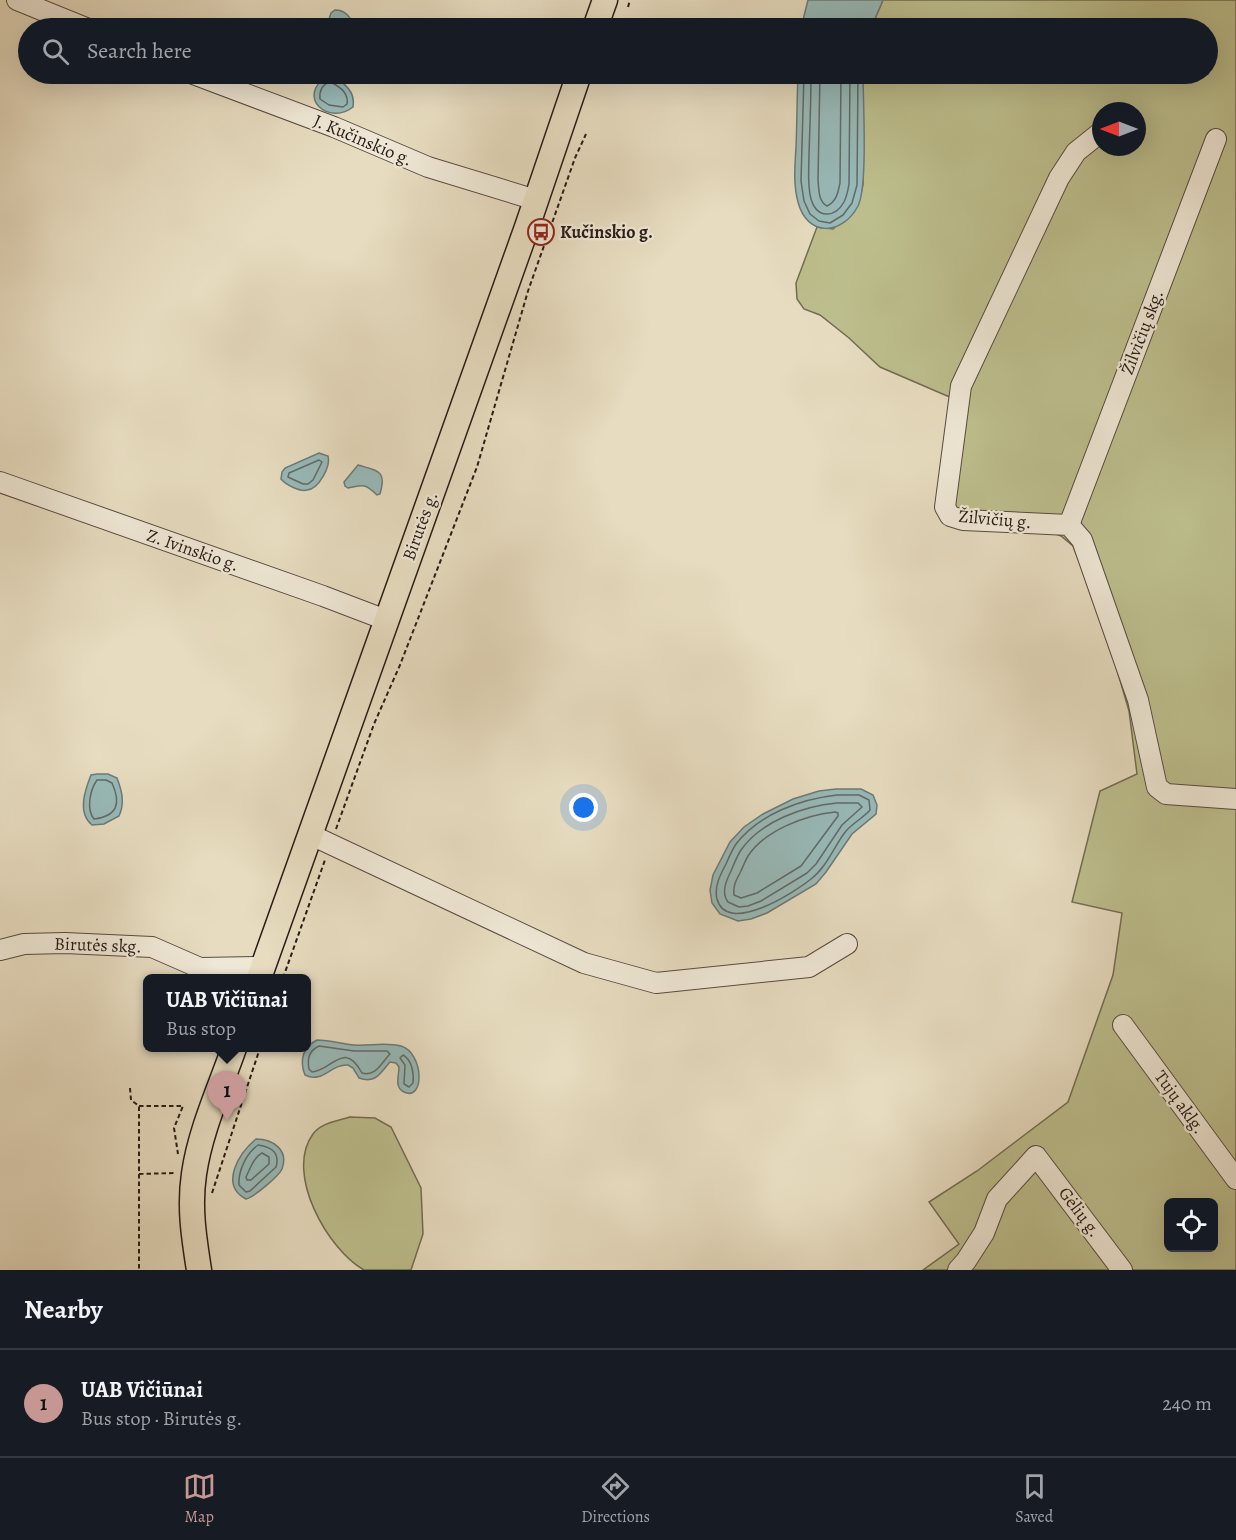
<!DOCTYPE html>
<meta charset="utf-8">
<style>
:root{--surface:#171b24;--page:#20242c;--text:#f1f3f6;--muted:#9ea1a6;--line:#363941;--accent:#c59692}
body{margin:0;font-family:Alegreya,serif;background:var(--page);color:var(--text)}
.controls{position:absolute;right:18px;bottom:18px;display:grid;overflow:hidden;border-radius:9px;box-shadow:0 6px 24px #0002}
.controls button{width:54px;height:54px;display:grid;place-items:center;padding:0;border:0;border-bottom:2px solid var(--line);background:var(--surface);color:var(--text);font:30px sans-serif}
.compass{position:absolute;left:1092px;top:102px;width:54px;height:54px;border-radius:50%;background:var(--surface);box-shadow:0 6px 24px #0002;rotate:270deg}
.you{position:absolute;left:584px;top:808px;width:21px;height:21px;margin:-15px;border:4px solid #fff;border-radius:50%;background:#1a73e8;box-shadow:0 0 0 9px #1a73e833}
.badge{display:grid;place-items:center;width:39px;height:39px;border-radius:50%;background:var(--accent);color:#111;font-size:20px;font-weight:700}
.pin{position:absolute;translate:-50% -50px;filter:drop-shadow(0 2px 3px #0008)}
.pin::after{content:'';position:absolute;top:32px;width:21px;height:18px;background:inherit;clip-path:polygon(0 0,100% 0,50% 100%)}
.popup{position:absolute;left:143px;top:974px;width:168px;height:78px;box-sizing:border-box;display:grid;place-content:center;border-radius:9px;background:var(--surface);filter:drop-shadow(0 2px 4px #0005);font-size:20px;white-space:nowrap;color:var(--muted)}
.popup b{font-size:22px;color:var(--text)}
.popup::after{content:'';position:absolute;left:50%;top:100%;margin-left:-12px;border:12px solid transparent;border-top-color:var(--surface)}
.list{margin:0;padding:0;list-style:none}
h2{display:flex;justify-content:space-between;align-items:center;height:78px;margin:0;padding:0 24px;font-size:26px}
h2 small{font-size:20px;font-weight:400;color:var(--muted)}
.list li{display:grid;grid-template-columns:39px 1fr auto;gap:18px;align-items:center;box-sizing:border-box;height:108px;padding:0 24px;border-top:2px solid var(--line)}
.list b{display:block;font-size:22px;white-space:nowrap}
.list p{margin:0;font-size:20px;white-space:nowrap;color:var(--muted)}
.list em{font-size:20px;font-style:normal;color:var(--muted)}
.icon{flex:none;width:33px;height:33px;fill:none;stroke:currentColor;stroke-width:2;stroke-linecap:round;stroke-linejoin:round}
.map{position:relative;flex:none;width:1236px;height:1270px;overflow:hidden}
.search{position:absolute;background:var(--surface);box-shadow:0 6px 24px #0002;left:18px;right:18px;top:18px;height:66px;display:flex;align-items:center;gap:15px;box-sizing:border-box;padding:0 21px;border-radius:33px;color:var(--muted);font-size:22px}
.sheet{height:186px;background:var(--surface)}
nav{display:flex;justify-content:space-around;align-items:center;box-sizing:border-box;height:84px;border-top:2px solid var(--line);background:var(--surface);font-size:16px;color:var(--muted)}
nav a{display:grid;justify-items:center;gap:3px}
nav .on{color:var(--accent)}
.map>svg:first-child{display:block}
.green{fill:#bdbe8d;stroke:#726c52;stroke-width:1.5;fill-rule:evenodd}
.water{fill:#98bab9;stroke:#6b7a78;stroke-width:1.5}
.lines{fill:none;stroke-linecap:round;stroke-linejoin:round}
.shore{stroke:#606a68;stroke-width:1.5}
.minor-casing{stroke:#584b40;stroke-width:22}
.major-casing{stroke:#281b16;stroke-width:27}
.path{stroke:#281b16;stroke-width:2;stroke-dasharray:4.5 3;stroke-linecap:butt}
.minor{stroke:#efe8d6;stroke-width:20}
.major{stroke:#e7dcc0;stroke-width:24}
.labels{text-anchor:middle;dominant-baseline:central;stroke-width:4.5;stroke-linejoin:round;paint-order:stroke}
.street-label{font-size:18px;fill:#281b16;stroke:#efe8d6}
.poi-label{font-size:18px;font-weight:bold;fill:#281b16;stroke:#efe8d6;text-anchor:start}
</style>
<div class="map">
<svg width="1236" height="1270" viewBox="0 0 1236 1270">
<rect width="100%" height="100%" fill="#e7dcc0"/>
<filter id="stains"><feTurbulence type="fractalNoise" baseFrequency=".00333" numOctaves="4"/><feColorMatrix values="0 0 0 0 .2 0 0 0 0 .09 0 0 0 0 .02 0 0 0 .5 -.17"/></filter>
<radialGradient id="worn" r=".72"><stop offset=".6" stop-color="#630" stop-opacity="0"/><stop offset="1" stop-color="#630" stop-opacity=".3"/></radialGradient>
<g class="green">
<path d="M 883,0 L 1236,0 L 1236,1270 L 923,1270 L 959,1244 L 929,1202 L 977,1171 L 1068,1102 L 1113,975 L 1122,913 L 1072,902 L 1100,791 L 1137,774 L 1129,711 L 1103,622 L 1073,546 L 1061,536 L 1051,532 L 941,514 L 952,398 L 880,367 L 849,338 L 820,315 L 804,309 L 797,299 L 796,283 L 817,227 L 833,229 L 858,205 L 863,185 L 863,74 L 1208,74 L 1208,28 L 871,28 ZM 1101,111 L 1137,111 L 1137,147 L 1101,147 ZM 1168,1202 L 1214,1202 L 1214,1248 L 1168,1248 Z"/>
<path d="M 350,1117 L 375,1118 L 391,1127 L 421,1188 L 423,1234 L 411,1270 L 364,1270 C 328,1250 284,1173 313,1134 C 321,1123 337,1121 350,1117 Z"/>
</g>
<g class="water">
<polygon points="808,0 883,0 871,28 801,28"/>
<path d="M 335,10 C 346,10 351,18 355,28 L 326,28 L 331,13 Z"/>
<path d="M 798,74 L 863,74 C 863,101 868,186 858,206 C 842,236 807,237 798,202 C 793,184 795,165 796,147 C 797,123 797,98 798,74 Z"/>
<path d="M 328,75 C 343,81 356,90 353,107 C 330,126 294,98 328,75 Z"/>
<path d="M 319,453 L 328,456 C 331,466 319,489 307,490 C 300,492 286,485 281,479 L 282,472 L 285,468 Z"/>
<path d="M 358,465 C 378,471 387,470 380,494 L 377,495 C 365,483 364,485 348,488 L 345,486 L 344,482 Z"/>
<path d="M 97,774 L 108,774 L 117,778 C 122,791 125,803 119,816 L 104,824 L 92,825 C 77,813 85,790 91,775 Z"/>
<polygon points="836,789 861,789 873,795 877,805 876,814 852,834 826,872 816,884 767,913 751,919 738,921 720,914 712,903 710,890 713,875 730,842 744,827 763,814 793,799 819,791"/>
<path d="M 317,1040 C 330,1040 342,1044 354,1045 C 369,1046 386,1042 401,1046 C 424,1053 425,1102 404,1092 C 394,1087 399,1076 399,1067 L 396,1063 L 390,1062 C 380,1073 376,1084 359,1078 L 353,1068 L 348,1065 C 330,1064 323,1084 305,1075 C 299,1060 303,1047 317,1040 Z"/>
<path d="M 256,1139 C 273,1139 289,1150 282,1169 C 279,1176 254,1197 246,1199 C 219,1185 239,1153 256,1139 Z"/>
</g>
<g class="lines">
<g class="shore">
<polyline points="804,74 801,181 804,201 810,214 819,221 830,223 843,215 852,203 857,185 858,74"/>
<path d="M 811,74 C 811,100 810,126 809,153 C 809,168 807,185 811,199 C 817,219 835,218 844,202 C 847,196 848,190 849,184 L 850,74"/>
<path d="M 820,74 L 818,180 C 819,189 818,201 827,206 C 837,201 838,192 840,183 L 841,74"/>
<path d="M 330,82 C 339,86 349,93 347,104 L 343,107 L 329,105 L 320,99 C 319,92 322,84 330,82 Z"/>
<polygon points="319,460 322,462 313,480 308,484 303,484 288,477 289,473"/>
<path d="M 97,780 L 106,780 L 112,783 C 121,803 118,816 94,819 C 86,809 90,790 97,780 Z"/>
<path d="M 837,795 L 859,795 L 869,800 L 870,810 C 863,818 853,823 846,831 C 834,846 827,867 811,879 C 795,892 727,936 717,899 C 714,887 720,875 726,864 C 729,857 732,850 736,844 C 759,814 801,799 837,795 Z"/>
<path d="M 837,803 L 858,803 L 862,807 L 842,825 L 816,864 L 807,873 L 761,901 L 748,906 L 739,907 L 728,902 C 721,893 726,881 731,871 C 734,864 737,856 741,850 C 761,821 804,806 837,803 Z"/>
<path d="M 835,812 L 838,813 L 838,816 L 801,866 L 757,893 L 741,898 L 734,895 C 733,886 736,880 740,873 C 743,867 745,861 748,856 C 765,830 806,815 835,812 Z"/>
<path d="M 319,1046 L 354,1051 L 387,1051 L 390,1054 C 381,1063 376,1077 362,1073 C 344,1039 332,1071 312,1072 L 309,1069 C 307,1058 309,1051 319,1046 Z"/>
<path d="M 403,1055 C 412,1060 414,1073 413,1083 L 409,1087 L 404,1084 L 405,1065 L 400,1058 Z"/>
<path d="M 258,1145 C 272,1147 280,1153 276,1167 L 250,1191 L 246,1192 L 239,1185 C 238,1171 246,1154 258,1145 Z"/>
<path d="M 262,1153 L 269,1157 L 269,1164 L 251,1180 L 247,1180 L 246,1177 C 250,1169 254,1157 262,1153 Z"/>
</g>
<defs>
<g id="minor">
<polyline points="17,0 86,28"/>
<polyline points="193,74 334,127 428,167 536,200"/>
<polyline points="1101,132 1076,152 1059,178 961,386 945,507 950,516 963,520 1069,525 1082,540 1138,700 1157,787 1166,794 1236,799"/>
<polyline points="0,482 323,596 386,620"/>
<polyline points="1069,525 1216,139"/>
<polyline points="309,834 584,963 656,983 809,967 847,944"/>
<polyline points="0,950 24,944 65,943 152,947 200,968 264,967"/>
<polyline points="1123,1025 1236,1179"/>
<polyline points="958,1270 966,1261 984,1233 997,1199 1036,1156 1122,1270"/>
</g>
<g id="major">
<polyline points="595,28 605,0"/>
<polyline points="259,978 527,227 579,74"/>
<path d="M 199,1270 C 194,1238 189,1207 194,1174 C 200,1131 220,1088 234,1048"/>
</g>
</defs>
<use href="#minor" class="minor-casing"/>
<use href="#major" class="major-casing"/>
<g class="path">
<polyline points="628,7 630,0"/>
<polyline points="336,829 374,724 400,665 477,467 528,291 575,158 586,134"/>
<polyline points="283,978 325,860"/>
<polyline points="130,1088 131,1100 139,1106 139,1270"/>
<polyline points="139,1106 183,1106 174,1128 178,1154"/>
<polyline points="139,1174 175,1173"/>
<polyline points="212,1193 260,1048"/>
</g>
<use href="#minor" class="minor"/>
<use href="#major" class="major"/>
</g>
<defs>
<symbol id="bus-ring" viewBox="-11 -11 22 22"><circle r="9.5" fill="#efe8d6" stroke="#8f2418" stroke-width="1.5"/><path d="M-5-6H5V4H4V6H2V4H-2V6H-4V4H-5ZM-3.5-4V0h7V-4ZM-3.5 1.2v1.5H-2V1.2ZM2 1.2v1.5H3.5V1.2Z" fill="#8f2418"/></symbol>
</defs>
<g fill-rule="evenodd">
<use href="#bus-ring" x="526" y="217" width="30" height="30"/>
</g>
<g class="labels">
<g class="street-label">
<text transform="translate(363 140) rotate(23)">J. Kučinskio g.</text>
<text transform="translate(1142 332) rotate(-69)">Žilvičių skg.</text>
<text transform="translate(995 519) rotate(5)">Žilvičių g.</text>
<text transform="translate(420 526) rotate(-70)">Birutės g.</text>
<text transform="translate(193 550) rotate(19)">Z. Ivinskio g.</text>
<text transform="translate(98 945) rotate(2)">Birutės skg.</text>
<text transform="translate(1180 1102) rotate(54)">Tujų aklg.</text>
<text transform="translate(1080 1212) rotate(53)">Gėlių g.</text>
</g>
<g class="poi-label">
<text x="560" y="232">Kučinskio g.</text>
</g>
</g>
<rect width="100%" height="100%" filter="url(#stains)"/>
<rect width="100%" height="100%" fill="url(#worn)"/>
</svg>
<div class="controls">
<button><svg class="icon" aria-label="locate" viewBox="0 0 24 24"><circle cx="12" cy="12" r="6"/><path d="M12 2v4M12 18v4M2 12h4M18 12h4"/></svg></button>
</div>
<svg class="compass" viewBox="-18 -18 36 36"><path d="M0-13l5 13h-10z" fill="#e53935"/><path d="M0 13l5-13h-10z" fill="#9ea1a6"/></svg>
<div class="you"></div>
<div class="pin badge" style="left:227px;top:1121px">1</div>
<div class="popup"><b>UAB Vičiūnai</b>Bus stop</div>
<div class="search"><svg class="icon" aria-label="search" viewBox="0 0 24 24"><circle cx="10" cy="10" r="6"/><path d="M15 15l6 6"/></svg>Search here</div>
</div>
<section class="sheet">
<h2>Nearby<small></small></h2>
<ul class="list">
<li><span class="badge">1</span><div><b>UAB Vičiūnai</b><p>Bus stop · Birutės g.</p></div><em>240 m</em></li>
</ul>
</section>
<nav>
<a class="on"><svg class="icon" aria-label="map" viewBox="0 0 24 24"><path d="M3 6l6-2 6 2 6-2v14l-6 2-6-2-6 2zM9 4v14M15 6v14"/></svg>Map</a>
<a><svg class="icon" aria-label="directions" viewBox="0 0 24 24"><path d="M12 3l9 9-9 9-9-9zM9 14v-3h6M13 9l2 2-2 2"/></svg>Directions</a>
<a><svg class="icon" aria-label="saved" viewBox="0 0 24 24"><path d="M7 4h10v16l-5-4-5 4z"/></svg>Saved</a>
</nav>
